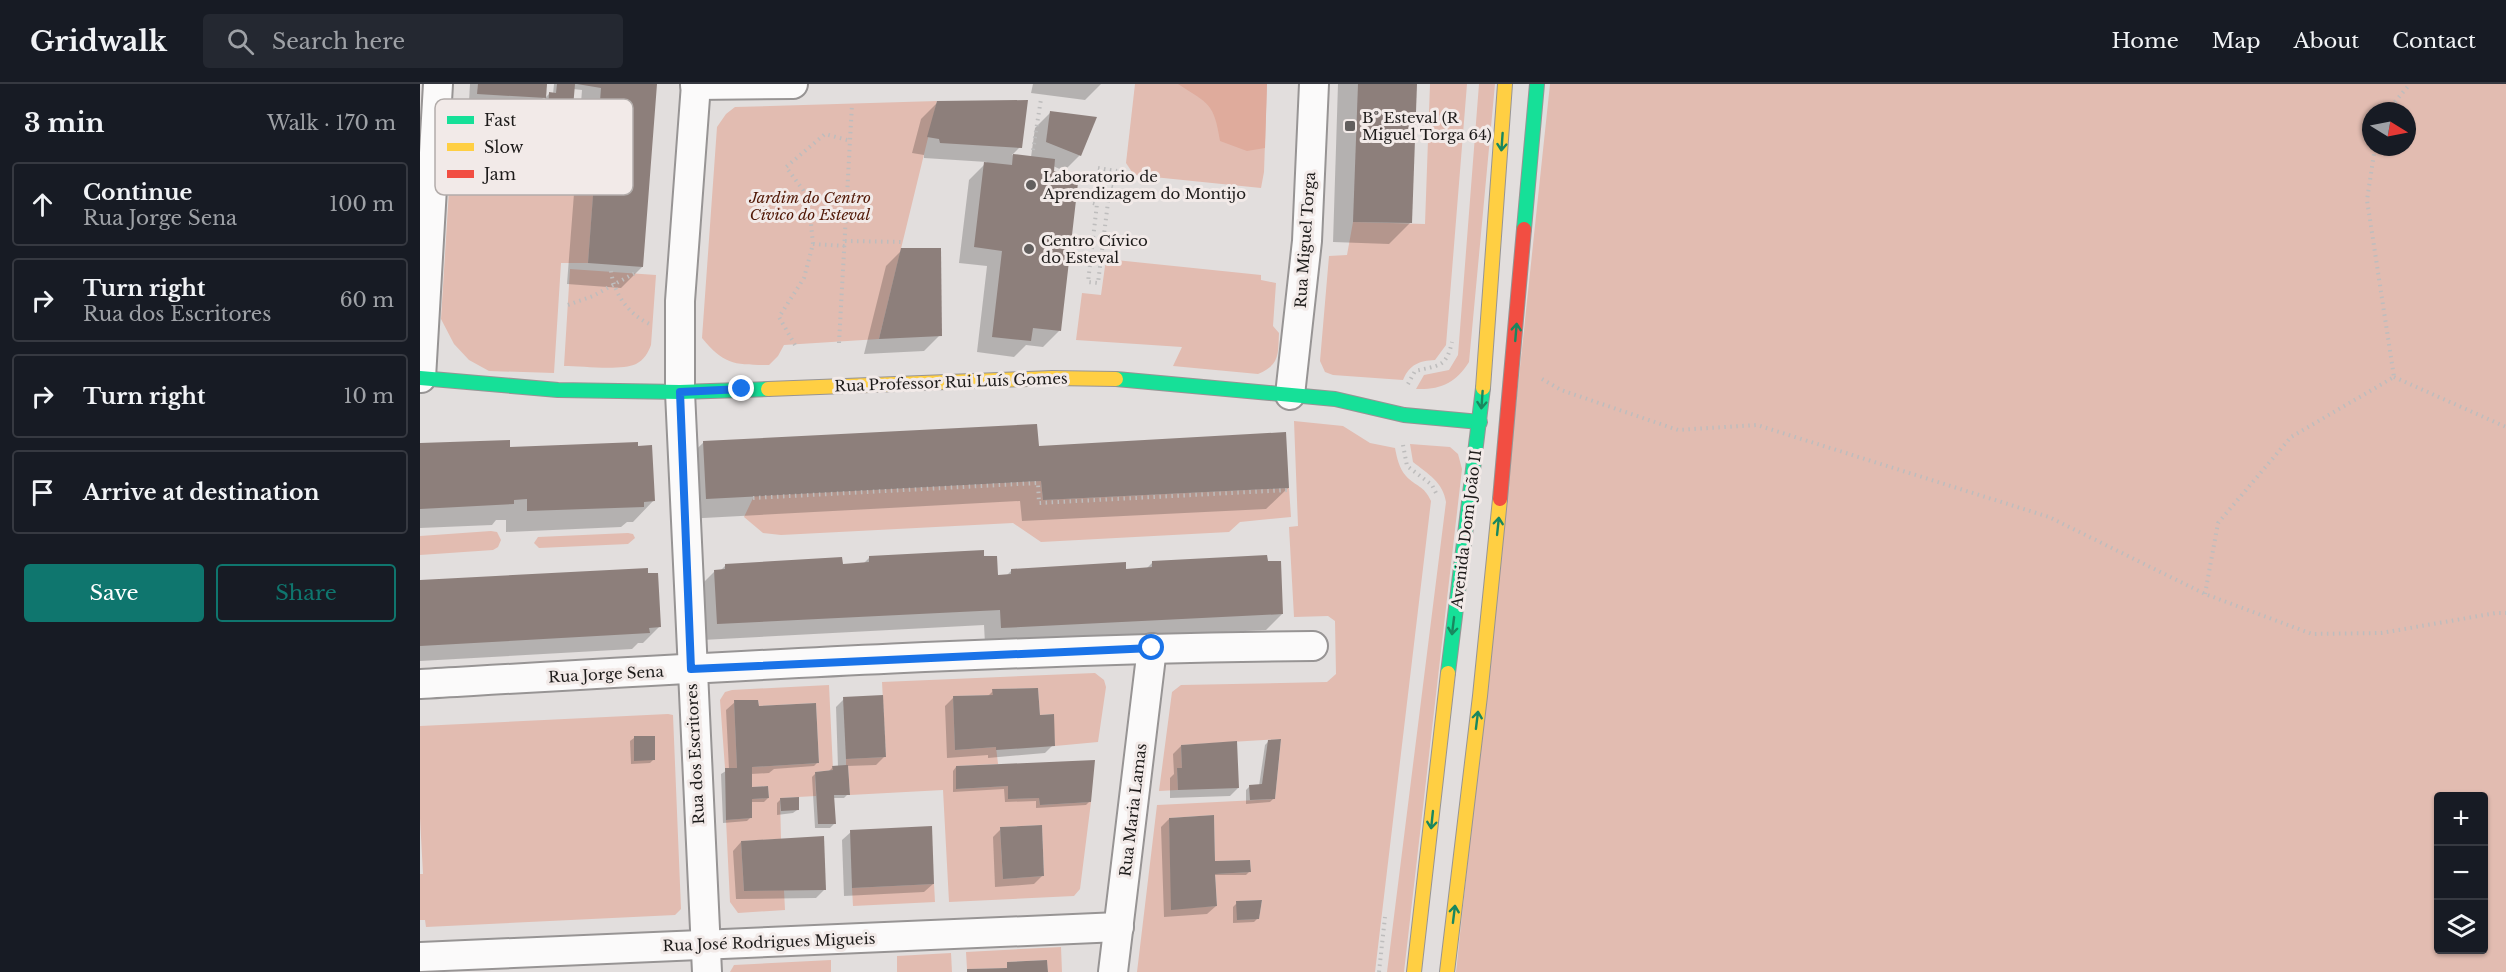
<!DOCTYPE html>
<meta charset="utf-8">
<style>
:root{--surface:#171b24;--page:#242831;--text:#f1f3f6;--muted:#9ea1a6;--line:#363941;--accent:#0f766e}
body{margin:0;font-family:"Libre Baskerville",serif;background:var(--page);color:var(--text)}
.controls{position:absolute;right:18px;bottom:18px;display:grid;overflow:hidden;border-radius:6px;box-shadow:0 2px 4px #0004}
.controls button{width:54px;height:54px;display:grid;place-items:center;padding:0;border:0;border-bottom:2px solid var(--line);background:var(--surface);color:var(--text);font:30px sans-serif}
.compass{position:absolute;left:1942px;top:18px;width:54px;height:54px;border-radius:50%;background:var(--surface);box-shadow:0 2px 4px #0004;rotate:100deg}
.stop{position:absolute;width:18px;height:18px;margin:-14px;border:4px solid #1a73e8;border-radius:50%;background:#fff}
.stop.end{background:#1a73e8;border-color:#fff;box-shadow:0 2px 6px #0008}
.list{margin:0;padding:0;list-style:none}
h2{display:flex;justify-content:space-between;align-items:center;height:78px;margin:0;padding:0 24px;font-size:26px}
h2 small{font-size:20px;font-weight:400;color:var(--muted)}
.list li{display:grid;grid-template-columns:39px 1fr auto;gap:18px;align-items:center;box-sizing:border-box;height:84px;margin:0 12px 12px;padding:0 12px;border:2px solid var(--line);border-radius:6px}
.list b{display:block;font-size:22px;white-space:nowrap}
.list p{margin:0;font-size:20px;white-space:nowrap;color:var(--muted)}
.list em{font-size:20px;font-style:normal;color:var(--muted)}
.actions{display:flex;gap:12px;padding:18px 24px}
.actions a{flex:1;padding:14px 0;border:2px solid var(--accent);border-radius:6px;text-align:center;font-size:21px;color:var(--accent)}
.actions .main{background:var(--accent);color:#fff}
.icon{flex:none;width:33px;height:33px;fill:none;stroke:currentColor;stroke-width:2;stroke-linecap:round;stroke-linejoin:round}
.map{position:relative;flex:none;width:2086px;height:888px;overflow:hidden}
header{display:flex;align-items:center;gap:36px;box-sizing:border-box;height:84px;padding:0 30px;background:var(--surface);border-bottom:2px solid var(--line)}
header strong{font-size:28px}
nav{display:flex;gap:33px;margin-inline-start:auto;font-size:21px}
.search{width:420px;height:54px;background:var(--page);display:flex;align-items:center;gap:15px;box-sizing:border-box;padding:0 21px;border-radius:6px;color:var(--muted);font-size:22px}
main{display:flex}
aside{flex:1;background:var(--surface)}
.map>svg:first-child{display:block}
.green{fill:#e2bcb1;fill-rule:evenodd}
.forest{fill:#dfab9c}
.shadow{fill:#0003}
.building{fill:#8d7f7b}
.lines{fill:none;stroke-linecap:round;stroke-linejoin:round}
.street-casing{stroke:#979494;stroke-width:32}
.fast-casing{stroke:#979494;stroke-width:16}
.slow-casing{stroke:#979494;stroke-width:16}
.jam-casing{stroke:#979494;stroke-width:16}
.path{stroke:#bebdbd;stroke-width:4;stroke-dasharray:1.5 4.5;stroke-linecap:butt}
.street{stroke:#fbfafa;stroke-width:28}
.fast{stroke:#16e098;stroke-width:14}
.slow{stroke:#ffcf43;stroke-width:14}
.jam{stroke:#f24e42;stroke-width:14}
.oneway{stroke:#19875f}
.route{stroke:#1a73e8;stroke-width:8}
.poi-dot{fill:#625f5e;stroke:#f2eae8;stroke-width:2}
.labels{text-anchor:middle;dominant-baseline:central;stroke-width:6;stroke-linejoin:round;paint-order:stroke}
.poi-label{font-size:15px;fill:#1d1b1a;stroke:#f2eae8;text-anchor:start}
.park-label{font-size:15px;font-style:italic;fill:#511806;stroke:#f2eae8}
.street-label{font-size:15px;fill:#1d1b1a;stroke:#f2eae8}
.key{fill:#f2eae8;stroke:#b2acaa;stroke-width:1.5}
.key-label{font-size:16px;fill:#1d1b1a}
</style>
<header>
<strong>Gridwalk</strong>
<div class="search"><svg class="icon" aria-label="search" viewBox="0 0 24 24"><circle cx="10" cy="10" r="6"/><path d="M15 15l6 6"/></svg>Search here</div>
<nav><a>Home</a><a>Map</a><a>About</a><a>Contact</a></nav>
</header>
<main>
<aside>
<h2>3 min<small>Walk · 170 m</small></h2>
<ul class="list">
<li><svg class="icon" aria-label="ahead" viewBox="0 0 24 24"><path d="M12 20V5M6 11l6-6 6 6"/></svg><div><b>Continue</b><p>Rua Jorge Sena</p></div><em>100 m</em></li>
<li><svg class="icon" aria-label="right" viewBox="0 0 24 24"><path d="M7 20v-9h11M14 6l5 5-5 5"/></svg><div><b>Turn right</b><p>Rua dos Escritores</p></div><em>60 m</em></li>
<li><svg class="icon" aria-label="right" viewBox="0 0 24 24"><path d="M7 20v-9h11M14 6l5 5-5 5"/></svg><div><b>Turn right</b></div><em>10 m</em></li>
<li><svg class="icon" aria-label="arrive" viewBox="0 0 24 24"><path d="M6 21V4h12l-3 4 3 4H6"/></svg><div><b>Arrive at destination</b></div></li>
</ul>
<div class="actions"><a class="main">Save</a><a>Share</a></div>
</aside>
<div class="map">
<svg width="2086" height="888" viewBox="0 0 2086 888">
<rect width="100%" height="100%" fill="#e2dedd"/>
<g class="green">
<polygon points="715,0 847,0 844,88 841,104 714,91 706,79"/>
<path d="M 1010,0 L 1047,0 L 1026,261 L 1015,276 C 999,277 990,280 983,296 L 913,291 L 905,288 L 900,277 L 909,172 L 927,171 L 933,138 L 1005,140 Z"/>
<path d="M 1059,0 L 1075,0 L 1049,278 C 1036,299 1020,306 996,305 L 1004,291 L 1029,286 L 1038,271 Z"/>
<path d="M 1130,0 L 2086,0 L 2086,888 L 1036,888 ZM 1951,27 L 1987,27 L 1987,63 L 1951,63 ZM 2018,712 L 2064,712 L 2064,866 L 2018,866 Z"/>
<path d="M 517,17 L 459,255 L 364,261 L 358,272 L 349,281 C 315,281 304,281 282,254 L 297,43 L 306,30 L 315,23 Z"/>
<polygon points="150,59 177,61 168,179 141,179 134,289 69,287 49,276 34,260 21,235 31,74 148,83"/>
<path d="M 686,175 L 841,191 L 841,196 L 856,199 L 853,242 L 859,249 C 858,270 860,281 838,290 L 753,282 L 762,263 L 656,256 L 662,209 L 681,211 Z"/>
<path d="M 150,185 L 236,191 L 231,261 C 228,269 224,276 216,280 C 201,287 162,282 144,282 Z"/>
<path d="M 874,337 L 923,342 L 950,359 L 975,364 C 977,374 979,384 986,392 C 996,403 1004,401 1011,417 L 955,888 L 717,888 L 737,721 L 855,715 L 861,655 L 761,661 L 762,684 L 757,684 L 758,706 L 739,707 L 752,608 L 761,601 L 907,598 L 916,590 L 915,537 L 908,532 L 874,533 L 869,443 L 878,442 ZM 794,731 L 795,777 L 830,776 L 831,788 L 795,790 L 797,822 L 752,825 L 749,734 ZM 842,816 L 839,835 L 817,836 L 817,817 Z"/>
<path d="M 990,360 L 1030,363 L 1038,370 L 1042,385 L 984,888 L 967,888 L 1026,418 C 1023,398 1008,390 993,378 Z"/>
<polygon points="621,397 623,416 869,404 871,433 820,438 809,448 621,458 593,439 361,451 343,449 324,433 334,412"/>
<polygon points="71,447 77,448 81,456 78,463 73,466 0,471 0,452"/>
<polygon points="208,449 213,450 215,454 208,460 119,464 114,459 118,453"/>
<path d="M 675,589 L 684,596 L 686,603 L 678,658 L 635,662 L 633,630 L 620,631 L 618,604 L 573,605 L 573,611 L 533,612 L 535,666 L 576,663 L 578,680 L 536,682 L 537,705 L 588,702 L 588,715 L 619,714 L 620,721 L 671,718 L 660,805 L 654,812 L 529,818 L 523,706 L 430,711 L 428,681 L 426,681 L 426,675 L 466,673 L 462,598 ZM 622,741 L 624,792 L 583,795 L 580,743 Z"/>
<polygon points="409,601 413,686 395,688 396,712 360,714 361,755 321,757 324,807 364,806 365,826 318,829 310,818 306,736 332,734 332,715 349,714 348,702 332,703 332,683 399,679 396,619 339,622 338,616 314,616 317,684 305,684 300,616 305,608 312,606"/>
<polygon points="248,630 253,631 261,825 255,831 6,843 5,836 0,836 0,790 3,790 0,734 0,642"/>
<polygon points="514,800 515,818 433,822 432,804"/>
<polygon points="641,863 642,888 628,888 627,876 587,878 587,884 547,885 546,868"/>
<polygon points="531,869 532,888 477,888 477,872"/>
<polygon points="411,876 411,888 310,888 314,881"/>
</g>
<path class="forest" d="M 758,0 L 847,0 L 845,64 L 827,67 L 800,57 C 794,19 789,20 758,0 Z"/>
<g class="shadow">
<polygon points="50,0 125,0 124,13 116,21 49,17"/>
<polygon points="134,0 235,0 222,183 201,204 147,200 162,6 153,5 147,82 138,91 126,90 128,60 119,60 121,36 128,29 124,29 125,14 129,10 133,10"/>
<polygon points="613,0 681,0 665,16 611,9"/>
<polygon points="918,0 995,0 990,139 969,160 913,158"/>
<polygon points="517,19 600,63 592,71 611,73 615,44 631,28 660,71 644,87 633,82 639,247 623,263 606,261 594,273 557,268 567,182 539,179 549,96 567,78 504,74 504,71 492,69 501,35"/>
<polygon points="482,166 520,251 504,267 444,270 466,182"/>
<polygon points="284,358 617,364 868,404 846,425 602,437 600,417 265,435 262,379"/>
<polygon points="0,361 89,364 234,416 213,438 207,438 201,443 86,448 86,436 76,436 72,441 0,444"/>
<polygon points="449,474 563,474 577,493 586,492 592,486 726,485 733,478 862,530 846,546 565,560 564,541 282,556 279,503 295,487 300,487 305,482 421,482 443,480"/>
<polygon points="0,499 239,543 223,559 218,559 212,565 0,577"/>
<polygon points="573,607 619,633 633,661 625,669 568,674 568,671 527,674 525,622 534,613 568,612"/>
<polygon points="424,615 465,672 456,681 427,682 428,710 424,714 413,714 414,740 410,744 395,744 392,693 396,689 408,688 413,683 418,683 416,623"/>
<polygon points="315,618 337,623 398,678 394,682 354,685 349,689 331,690 331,704 348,714 344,718 330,718 331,733 327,737 303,739 301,690 309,685 306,626"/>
<polygon points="214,654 234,675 230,679 211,680 210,657"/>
<polygon points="849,657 854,714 850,718 826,720 826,706 830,702 839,702 845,661"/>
<polygon points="761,662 818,704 810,712 750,714 750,694 754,690 753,670"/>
<polygon points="536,683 670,717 666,721 616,724 616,717 585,718 584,705 533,708 533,687"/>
<polygon points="361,715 377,726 373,729 357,731 357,719"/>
<polygon points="749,735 794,778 830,787 826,791 795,791 796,822 787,830 744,833 741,743"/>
<polygon points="581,745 622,792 614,800 575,803 573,753"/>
<polygon points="431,748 513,800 504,808 424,812 422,756"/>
<polygon points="321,758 404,806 396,814 316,815 313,767"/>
<polygon points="817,819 838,834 834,838 813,839 813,823"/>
</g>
<g class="building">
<polygon points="58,0 127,0 126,14 57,10"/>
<polygon points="137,0 155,0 148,83 134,82 136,52 127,52 129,8 136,9"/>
<polygon points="157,0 237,0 223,183 168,179 181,4"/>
<polygon points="938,0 997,0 992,139 933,138"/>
<polygon points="608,16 602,64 520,59 519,55 507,53 517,17"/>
<polygon points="630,27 677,33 661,72 626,58"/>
<polygon points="593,70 635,75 634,87 659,90 641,247 613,244 611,257 572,253 582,167 554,163 564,78 592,81"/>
<polygon points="481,164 521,164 522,252 459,255"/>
<polygon points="617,340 619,362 866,348 869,404 623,416 621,397 286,415 283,357"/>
<polygon points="90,356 90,363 218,358 218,362 232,361 235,417 224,418 224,423 107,427 107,415 94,416 94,420 0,425 0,359"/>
<polygon points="564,466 564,472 577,472 578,491 591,490 591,485 706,478 706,485 732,483 732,477 847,471 848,477 861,477 863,530 581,544 580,526 297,540 294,486 305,485 305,480 422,473 423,480 449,478 449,472"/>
<polygon points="228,484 228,489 238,489 241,543 229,544 230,549 0,562 0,496"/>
<polygon points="618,604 620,631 634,630 635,662 576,666 576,663 535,666 533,612 573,611 572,605"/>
<polygon points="463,611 466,673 426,675 423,613"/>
<polygon points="314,616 338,616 339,622 396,619 399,679 332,683 332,703 348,702 349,714 332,715 332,734 306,736 305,684 317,684"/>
<polygon points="214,652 235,652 235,676 214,677"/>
<polygon points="861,655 855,715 830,716 829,701 842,700 848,656"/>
<polygon points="817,657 819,704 758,706 757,684 762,684 761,661"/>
<polygon points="675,676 671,718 620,721 619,714 588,715 588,702 536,705 536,682"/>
<polygon points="426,681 428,681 430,711 414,711 416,740 398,740 395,688 413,686 412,682"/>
<polygon points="379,713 379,726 361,727 360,714"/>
<polygon points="794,731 795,777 830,776 831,788 795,790 797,822 751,826 749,734"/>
<polygon points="622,741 624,792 583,795 580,743"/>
<polygon points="512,742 514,800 432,804 430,746"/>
<polygon points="404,752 406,806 324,807 321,757"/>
<polygon points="842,816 839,835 817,836 816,817"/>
<polygon points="627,876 628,888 547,888 547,885 587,884 587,878"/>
</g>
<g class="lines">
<defs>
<g id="street">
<polyline points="276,0 260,217 260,308 287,888"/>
<polyline points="275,1 373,0"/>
<polyline points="1,294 18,0"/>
<polyline points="870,311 887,157 894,0"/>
<path d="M 0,600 C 297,583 595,565 893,562"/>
<polyline points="0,873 699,843"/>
<polyline points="693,888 732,564"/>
</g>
<g id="fast">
<polyline points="1104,145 1117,0"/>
<polyline points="0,294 138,306 260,308 348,305"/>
<polyline points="696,295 915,315 984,331 1060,338"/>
<polyline points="1028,589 1063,304"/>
</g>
<g id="slow">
<polyline points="1063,304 1085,0"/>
<polyline points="348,305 632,294 696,295"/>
<polyline points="994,888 1028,589"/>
<polyline points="1027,888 1060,612 1080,415"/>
</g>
<polyline id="jam" points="1080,415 1104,145"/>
</defs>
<use href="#street" class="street-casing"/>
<use href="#fast" class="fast-casing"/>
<use href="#slow" class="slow-casing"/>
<use href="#jam" class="jam-casing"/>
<g class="path">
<polyline points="1967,27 1990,0"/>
<polyline points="613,66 621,15"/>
<polyline points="678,84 697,87"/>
<polyline points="673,119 677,120 668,198 678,199 690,102 695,103"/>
<polyline points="425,157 483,158"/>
<polyline points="393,160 425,162"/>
<path d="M 191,187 C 194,211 210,232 232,241"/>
<polyline points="148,221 173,212 215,189"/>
<polyline points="419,259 432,20"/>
<polyline points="375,261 359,233 384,194 393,160 390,130 383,106 366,83 405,50 431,57"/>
<polyline points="1974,293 2086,343"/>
<polyline points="1122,295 1141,306 1258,346 1337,341 1629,433 1785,510 1892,550 1961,549 2076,529 2086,529"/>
<path d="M 988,300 L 995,287 C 1019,281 1026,284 1032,258"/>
<polyline points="983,361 987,382 1012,401 1017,411"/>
<polyline points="333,414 618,399 619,419 869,406"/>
<polyline points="1785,510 1798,439 1871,353 1974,293 1947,116 1955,63"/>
<polyline points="959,888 965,833"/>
</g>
<use href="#street" class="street"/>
<use href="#fast" class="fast"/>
<use href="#slow" class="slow"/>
<use href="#jam" class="jam"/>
</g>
<defs><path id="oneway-shaft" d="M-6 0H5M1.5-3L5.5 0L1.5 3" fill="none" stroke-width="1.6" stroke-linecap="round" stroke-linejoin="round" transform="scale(1.5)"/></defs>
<g class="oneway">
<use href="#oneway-shaft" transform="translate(1082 58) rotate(94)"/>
<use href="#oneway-shaft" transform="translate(1096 248) rotate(-85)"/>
<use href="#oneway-shaft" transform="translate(1062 316) rotate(94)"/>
<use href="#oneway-shaft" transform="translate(1078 442) rotate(-84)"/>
<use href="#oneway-shaft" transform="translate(1033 542) rotate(97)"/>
<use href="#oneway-shaft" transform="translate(1057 636) rotate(-83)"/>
<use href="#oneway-shaft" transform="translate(1012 736) rotate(96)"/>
<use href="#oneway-shaft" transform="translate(1034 830) rotate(-83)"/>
</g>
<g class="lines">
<polyline class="route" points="322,305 260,308 271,585 732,564"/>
</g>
<g class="poi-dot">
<rect x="924" y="36" width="12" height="12" rx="3"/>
<circle cx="611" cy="101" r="6"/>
<circle cx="609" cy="165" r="6"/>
</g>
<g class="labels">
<g class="poi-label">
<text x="942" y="33">Bº Esteval (R<tspan x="942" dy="17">Miguel Torga 64)</tspan></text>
<text x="623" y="92">Laboratorio de<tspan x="623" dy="17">Aprendizagem do Montijo</tspan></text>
<text x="621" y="156">Centro Cívico<tspan x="621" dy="17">do Esteval</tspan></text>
</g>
<g class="park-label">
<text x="390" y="113">Jardim do Centro<tspan x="390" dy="17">Cívico do Esteval</tspan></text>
</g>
<g class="street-label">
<text transform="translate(885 156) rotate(-86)">Rua Miguel Torga</text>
<text transform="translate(531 298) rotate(-2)">Rua Professor Rui Luís Gomes</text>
<text transform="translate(1046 445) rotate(-83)">Avenida Dom João II</text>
<text transform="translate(186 590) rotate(-3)">Rua Jorge Sena</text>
<text transform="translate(275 670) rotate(-93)">Rua dos Escritores</text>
<text transform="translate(713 726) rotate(-83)">Rua Maria Lamas</text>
<text transform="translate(349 858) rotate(-2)">Rua José Rodrigues Migueis</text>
</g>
</g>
<rect x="15" y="15" width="198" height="96" rx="9" class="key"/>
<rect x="27" y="32" width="27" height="8" fill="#16e098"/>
<rect x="27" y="59" width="27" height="8" fill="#ffcf43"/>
<rect x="27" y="86" width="27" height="8" fill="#f24e42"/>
<g class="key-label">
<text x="64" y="42">Fast</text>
<text x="64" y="69">Slow</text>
<text x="64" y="96">Jam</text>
</g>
</svg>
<div class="controls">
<button>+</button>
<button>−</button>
<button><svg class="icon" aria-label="layers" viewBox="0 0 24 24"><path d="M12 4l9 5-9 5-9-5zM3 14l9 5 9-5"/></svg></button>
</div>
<svg class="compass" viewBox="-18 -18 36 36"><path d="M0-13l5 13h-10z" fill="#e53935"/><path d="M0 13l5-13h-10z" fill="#9ea1a6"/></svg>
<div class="stop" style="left:732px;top:564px"></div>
<div class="stop end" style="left:322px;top:305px"></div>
</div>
</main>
